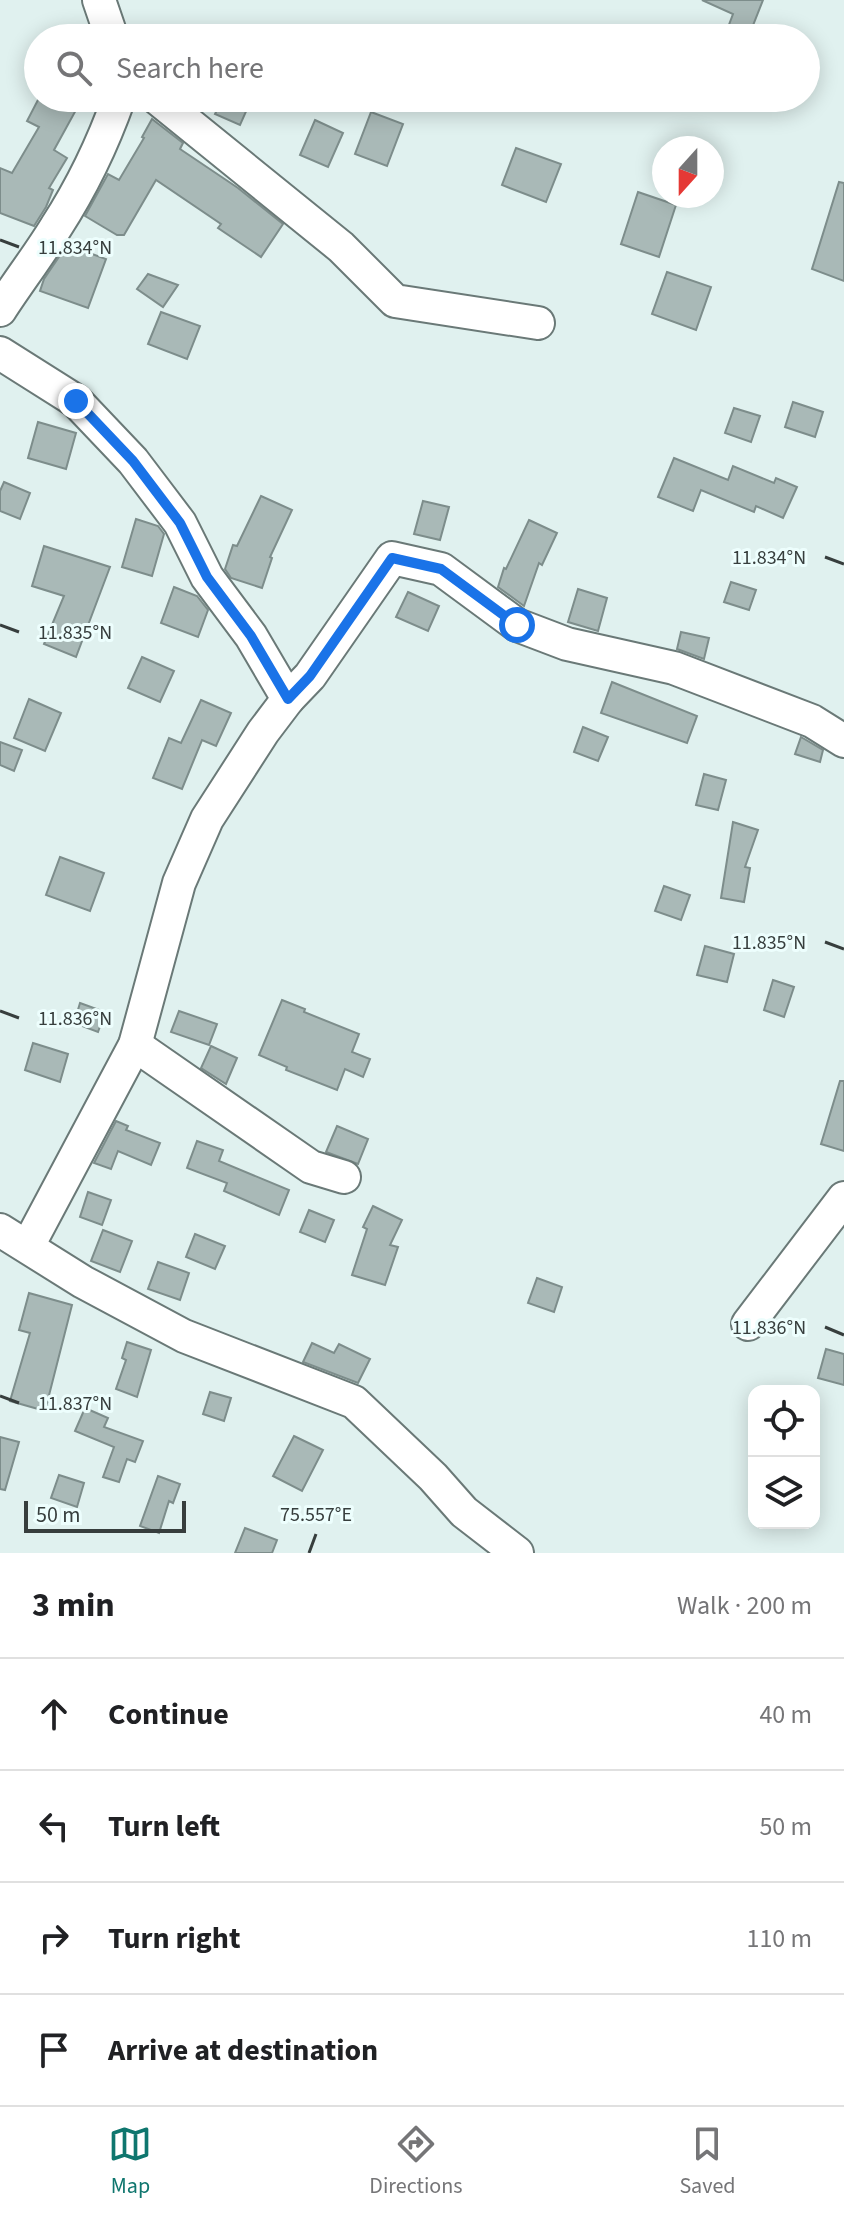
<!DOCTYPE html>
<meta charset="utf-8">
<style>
:root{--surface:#fff;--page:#f6f6f6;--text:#202124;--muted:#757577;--line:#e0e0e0;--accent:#0f766e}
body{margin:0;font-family:"Source Sans 3",sans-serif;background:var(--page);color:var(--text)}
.controls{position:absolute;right:24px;bottom:24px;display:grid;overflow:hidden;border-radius:16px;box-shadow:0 4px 20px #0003}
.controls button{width:72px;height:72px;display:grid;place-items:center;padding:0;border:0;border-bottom:2px solid var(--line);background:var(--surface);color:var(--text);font:40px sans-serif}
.compass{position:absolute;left:652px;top:136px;width:72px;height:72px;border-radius:50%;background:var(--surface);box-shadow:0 4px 20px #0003;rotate:201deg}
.scale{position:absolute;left:24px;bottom:20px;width:162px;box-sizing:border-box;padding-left:8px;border:4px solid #373e3d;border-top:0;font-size:22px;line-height:28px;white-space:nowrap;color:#373e3d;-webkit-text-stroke:6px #edfefd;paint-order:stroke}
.stop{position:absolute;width:24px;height:24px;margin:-18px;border:6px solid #1a73e8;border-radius:50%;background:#fff}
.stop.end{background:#1a73e8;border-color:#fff;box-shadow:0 2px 8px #0008}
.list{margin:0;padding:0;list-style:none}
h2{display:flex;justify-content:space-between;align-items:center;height:104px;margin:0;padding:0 32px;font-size:34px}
h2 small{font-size:26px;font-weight:400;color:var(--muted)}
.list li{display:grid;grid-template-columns:52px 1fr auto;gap:24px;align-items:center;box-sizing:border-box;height:112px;padding:0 32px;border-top:2px solid var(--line)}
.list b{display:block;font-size:30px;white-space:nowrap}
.list em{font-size:26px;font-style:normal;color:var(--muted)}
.icon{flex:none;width:44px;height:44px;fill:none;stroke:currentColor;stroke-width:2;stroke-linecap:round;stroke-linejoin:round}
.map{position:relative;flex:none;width:844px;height:1553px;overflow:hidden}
.search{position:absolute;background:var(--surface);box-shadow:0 4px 20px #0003;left:24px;right:24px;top:24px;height:88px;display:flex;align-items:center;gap:20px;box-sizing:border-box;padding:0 28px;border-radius:44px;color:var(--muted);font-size:30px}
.sheet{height:552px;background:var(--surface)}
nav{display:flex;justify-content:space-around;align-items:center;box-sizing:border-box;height:112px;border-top:2px solid var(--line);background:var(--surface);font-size:22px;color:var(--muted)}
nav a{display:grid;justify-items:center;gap:4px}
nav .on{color:var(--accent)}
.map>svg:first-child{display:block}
.building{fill:#a9b9b7;stroke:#7d8d8b;stroke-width:2}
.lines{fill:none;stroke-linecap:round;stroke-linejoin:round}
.minor-casing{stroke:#6a7977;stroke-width:36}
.minor{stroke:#fff;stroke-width:32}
.route{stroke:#1a73e8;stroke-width:10}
.ticks{fill:none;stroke:#373e3d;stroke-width:3}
.ticks-label{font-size:20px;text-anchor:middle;fill:#373e3d;stroke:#edfefd;stroke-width:6;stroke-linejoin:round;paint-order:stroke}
</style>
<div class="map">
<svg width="844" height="1553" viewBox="0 0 844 1553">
<rect width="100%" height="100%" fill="#e0f1ef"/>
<g class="building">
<polygon points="702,0 763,0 748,38 724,38 733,14"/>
<polygon points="39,98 54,98 76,110 54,150 67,158 49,188 53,190 46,207 34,226 0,213 0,168 12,173 39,127 27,121"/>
<polygon points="223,98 252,98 240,125 215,114"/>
<polygon points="371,112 403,124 387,166 355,154"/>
<polygon points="152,119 183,143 180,149 238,188 283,224 261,257 218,228 221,224 156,180 124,235 117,235 85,216 108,174 119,180 144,138 142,137"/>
<polygon points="315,120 343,133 328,167 300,155"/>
<polygon points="516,148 561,164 546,202 502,185"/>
<polygon points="839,182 844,183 844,281 812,269"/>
<polygon points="638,192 676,205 659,257 621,244"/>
<polygon points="67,245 106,259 88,308 40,291 44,279"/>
<polygon points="667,272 711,287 696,330 652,314"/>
<polygon points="148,274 178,285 163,307 137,289"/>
<polygon points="161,312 200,326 187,359 148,344"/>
<polygon points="793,402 823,412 815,437 785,427"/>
<polygon points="734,408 760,416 751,442 725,433"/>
<polygon points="38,422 76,433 66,469 28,458"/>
<polygon points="674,458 728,480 733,466 774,483 776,478 797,487 783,518 756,506 754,512 701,490 693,511 658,497"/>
<polygon points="4,482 30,493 20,519 0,511 0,491"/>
<polygon points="261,496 292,510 270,557 272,558 262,588 231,578 225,569 233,545 237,546"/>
<polygon points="423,501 449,507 440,540 414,534"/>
<polygon points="136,519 158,526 164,534 152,576 122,567"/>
<polygon points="529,520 557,533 542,565 539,563 524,606 498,587 504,568 506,569"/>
<polygon points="44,546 110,567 76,657 44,644 64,596 32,586"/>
<polygon points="731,582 756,590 749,610 724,602"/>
<polygon points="174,587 197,596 208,610 198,637 161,623"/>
<polygon points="578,589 607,598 598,631 568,622"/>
<polygon points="408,592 439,606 428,631 396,617"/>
<polygon points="681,632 709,638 704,659 677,649"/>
<polygon points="142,657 174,671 160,702 128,688"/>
<polygon points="612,682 697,716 687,743 601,713"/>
<polygon points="29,699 61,713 45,751 14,738"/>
<polygon points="201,700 231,713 216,746 202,740 182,789 153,778 169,738 181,743"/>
<polygon points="583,727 608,737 598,761 574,752"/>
<polygon points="801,737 823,750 820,762 795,754"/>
<polygon points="0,742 22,750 14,771 0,765"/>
<polygon points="704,774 726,780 718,810 696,805"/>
<polygon points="733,822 758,830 745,867 750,868 744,902 721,898"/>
<polygon points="60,857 104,873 90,911 46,895"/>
<polygon points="664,886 690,895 681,920 655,911"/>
<polygon points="705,946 734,954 727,982 697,975"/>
<polygon points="773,980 794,987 784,1017 764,1010"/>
<polygon points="282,1000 305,1009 304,1012 359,1034 352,1052 370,1059 363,1077 345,1069 337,1090 286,1070 287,1067 259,1055"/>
<polygon points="80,1003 105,1012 98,1032 74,1023"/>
<polygon points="179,1011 217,1024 209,1045 171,1032"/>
<polygon points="33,1043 68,1054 60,1082 25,1070"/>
<polygon points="211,1046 237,1058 226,1084 201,1068"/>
<polygon points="840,1081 844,1081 844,1151 821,1144"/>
<polygon points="116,1121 128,1126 126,1130 160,1143 151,1165 118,1151 111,1169 94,1163"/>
<polygon points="337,1126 368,1139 358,1164 326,1152"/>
<polygon points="197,1141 223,1150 219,1161 289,1190 279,1215 224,1191 227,1183 187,1168"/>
<polygon points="88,1192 111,1200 102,1225 80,1217"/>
<polygon points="373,1206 402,1220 390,1245 398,1247 385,1285 352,1275 367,1229 363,1227"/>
<polygon points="309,1210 334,1220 325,1242 300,1232"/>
<polygon points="103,1230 132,1241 120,1272 91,1261"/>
<polygon points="195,1234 225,1246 215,1269 186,1257"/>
<polygon points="158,1262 189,1273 180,1300 148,1289"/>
<polygon points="537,1278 562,1287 554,1312 528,1303"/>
<polygon points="29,1293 72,1305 45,1411 10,1401 30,1333 19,1330"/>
<polygon points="127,1342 151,1350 137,1397 116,1389 126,1360 122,1358"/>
<polygon points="312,1343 334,1353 339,1344 370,1359 358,1383 303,1362"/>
<polygon points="826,1349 844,1354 844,1385 818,1378"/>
<polygon points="210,1392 231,1398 224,1421 203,1414"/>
<polygon points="85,1408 108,1418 104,1427 143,1441 135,1462 127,1459 119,1482 103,1477 114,1447 75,1431"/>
<polygon points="294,1436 323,1450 302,1491 273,1476"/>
<polygon points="0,1437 19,1442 5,1490 0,1489"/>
<polygon points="59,1475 84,1483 77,1507 51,1498"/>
<polygon points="158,1476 180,1484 173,1503 169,1501 159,1533 140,1526"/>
<polygon points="245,1528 277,1540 272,1553 235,1553"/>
</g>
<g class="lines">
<defs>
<g id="minor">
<polyline points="99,0 112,38"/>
<polyline points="157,98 341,247 395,301 538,323"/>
<path d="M 0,310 C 18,282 39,255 56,227 C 82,187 103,143 119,98"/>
<polyline points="0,353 76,401 133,461 180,523 207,577 251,636 288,699 263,732 207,819 179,883 135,1045 28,1246"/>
<polyline points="288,699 310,676 392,558 441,569 517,625 567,644 674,668 812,721 844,741"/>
<polyline points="135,1045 311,1167 344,1177"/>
<polyline points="0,1230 83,1282 184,1336 354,1402 433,1477 464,1512 517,1553"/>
<polyline points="748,1324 844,1198"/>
</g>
</defs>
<use href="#minor" class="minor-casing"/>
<use href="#minor" class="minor"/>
</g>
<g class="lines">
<polyline class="route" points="76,401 133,461 180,523 207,577 251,636 288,699 310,676 392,558 441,569 517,625"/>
</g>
<path class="ticks" d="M 0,240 L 19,247M 825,557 L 844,564M 0,625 L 19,632M 825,942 L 844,949M 0,1011 L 19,1018M 825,1327 L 844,1335M 0,1396 L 19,1403M 309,1553 L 316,1534"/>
<g class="ticks-label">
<text x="75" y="254">11.834°N</text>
<text x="769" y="564">11.834°N</text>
<text x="75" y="639">11.835°N</text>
<text x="769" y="949">11.835°N</text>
<text x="75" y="1025">11.836°N</text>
<text x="769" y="1334">11.836°N</text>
<text x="75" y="1410">11.837°N</text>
<text x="316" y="1521">75.557°E</text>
</g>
</svg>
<div class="controls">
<button><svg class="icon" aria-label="locate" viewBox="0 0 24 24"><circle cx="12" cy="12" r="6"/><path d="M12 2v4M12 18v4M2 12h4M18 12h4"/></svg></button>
<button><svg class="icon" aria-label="layers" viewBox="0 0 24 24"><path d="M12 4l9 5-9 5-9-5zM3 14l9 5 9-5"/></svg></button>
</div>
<svg class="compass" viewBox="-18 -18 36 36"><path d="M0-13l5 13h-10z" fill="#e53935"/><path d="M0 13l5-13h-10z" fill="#757577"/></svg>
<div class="scale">50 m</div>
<div class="stop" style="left:517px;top:625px"></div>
<div class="stop end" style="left:76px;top:401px"></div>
<div class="search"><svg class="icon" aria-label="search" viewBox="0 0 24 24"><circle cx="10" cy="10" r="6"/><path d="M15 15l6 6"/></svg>Search here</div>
</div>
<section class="sheet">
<h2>3 min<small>Walk · 200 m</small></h2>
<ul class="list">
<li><svg class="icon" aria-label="ahead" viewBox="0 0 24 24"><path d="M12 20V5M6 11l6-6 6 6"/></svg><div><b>Continue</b></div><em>40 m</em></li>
<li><svg class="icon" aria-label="left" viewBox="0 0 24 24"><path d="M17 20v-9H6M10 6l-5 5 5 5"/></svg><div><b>Turn left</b></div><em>50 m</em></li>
<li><svg class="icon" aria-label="right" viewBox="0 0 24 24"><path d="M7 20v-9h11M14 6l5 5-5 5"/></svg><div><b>Turn right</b></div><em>110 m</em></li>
<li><svg class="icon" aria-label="arrive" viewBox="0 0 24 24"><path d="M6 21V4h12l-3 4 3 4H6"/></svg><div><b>Arrive at destination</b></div></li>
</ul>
</section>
<nav>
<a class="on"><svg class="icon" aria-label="map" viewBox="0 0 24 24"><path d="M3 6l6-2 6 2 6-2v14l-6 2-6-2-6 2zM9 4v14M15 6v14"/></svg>Map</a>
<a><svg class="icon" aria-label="directions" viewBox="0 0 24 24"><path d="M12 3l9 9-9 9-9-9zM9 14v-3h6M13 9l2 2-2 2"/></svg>Directions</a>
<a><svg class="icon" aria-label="saved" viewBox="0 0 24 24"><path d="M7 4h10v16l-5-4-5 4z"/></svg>Saved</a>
</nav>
